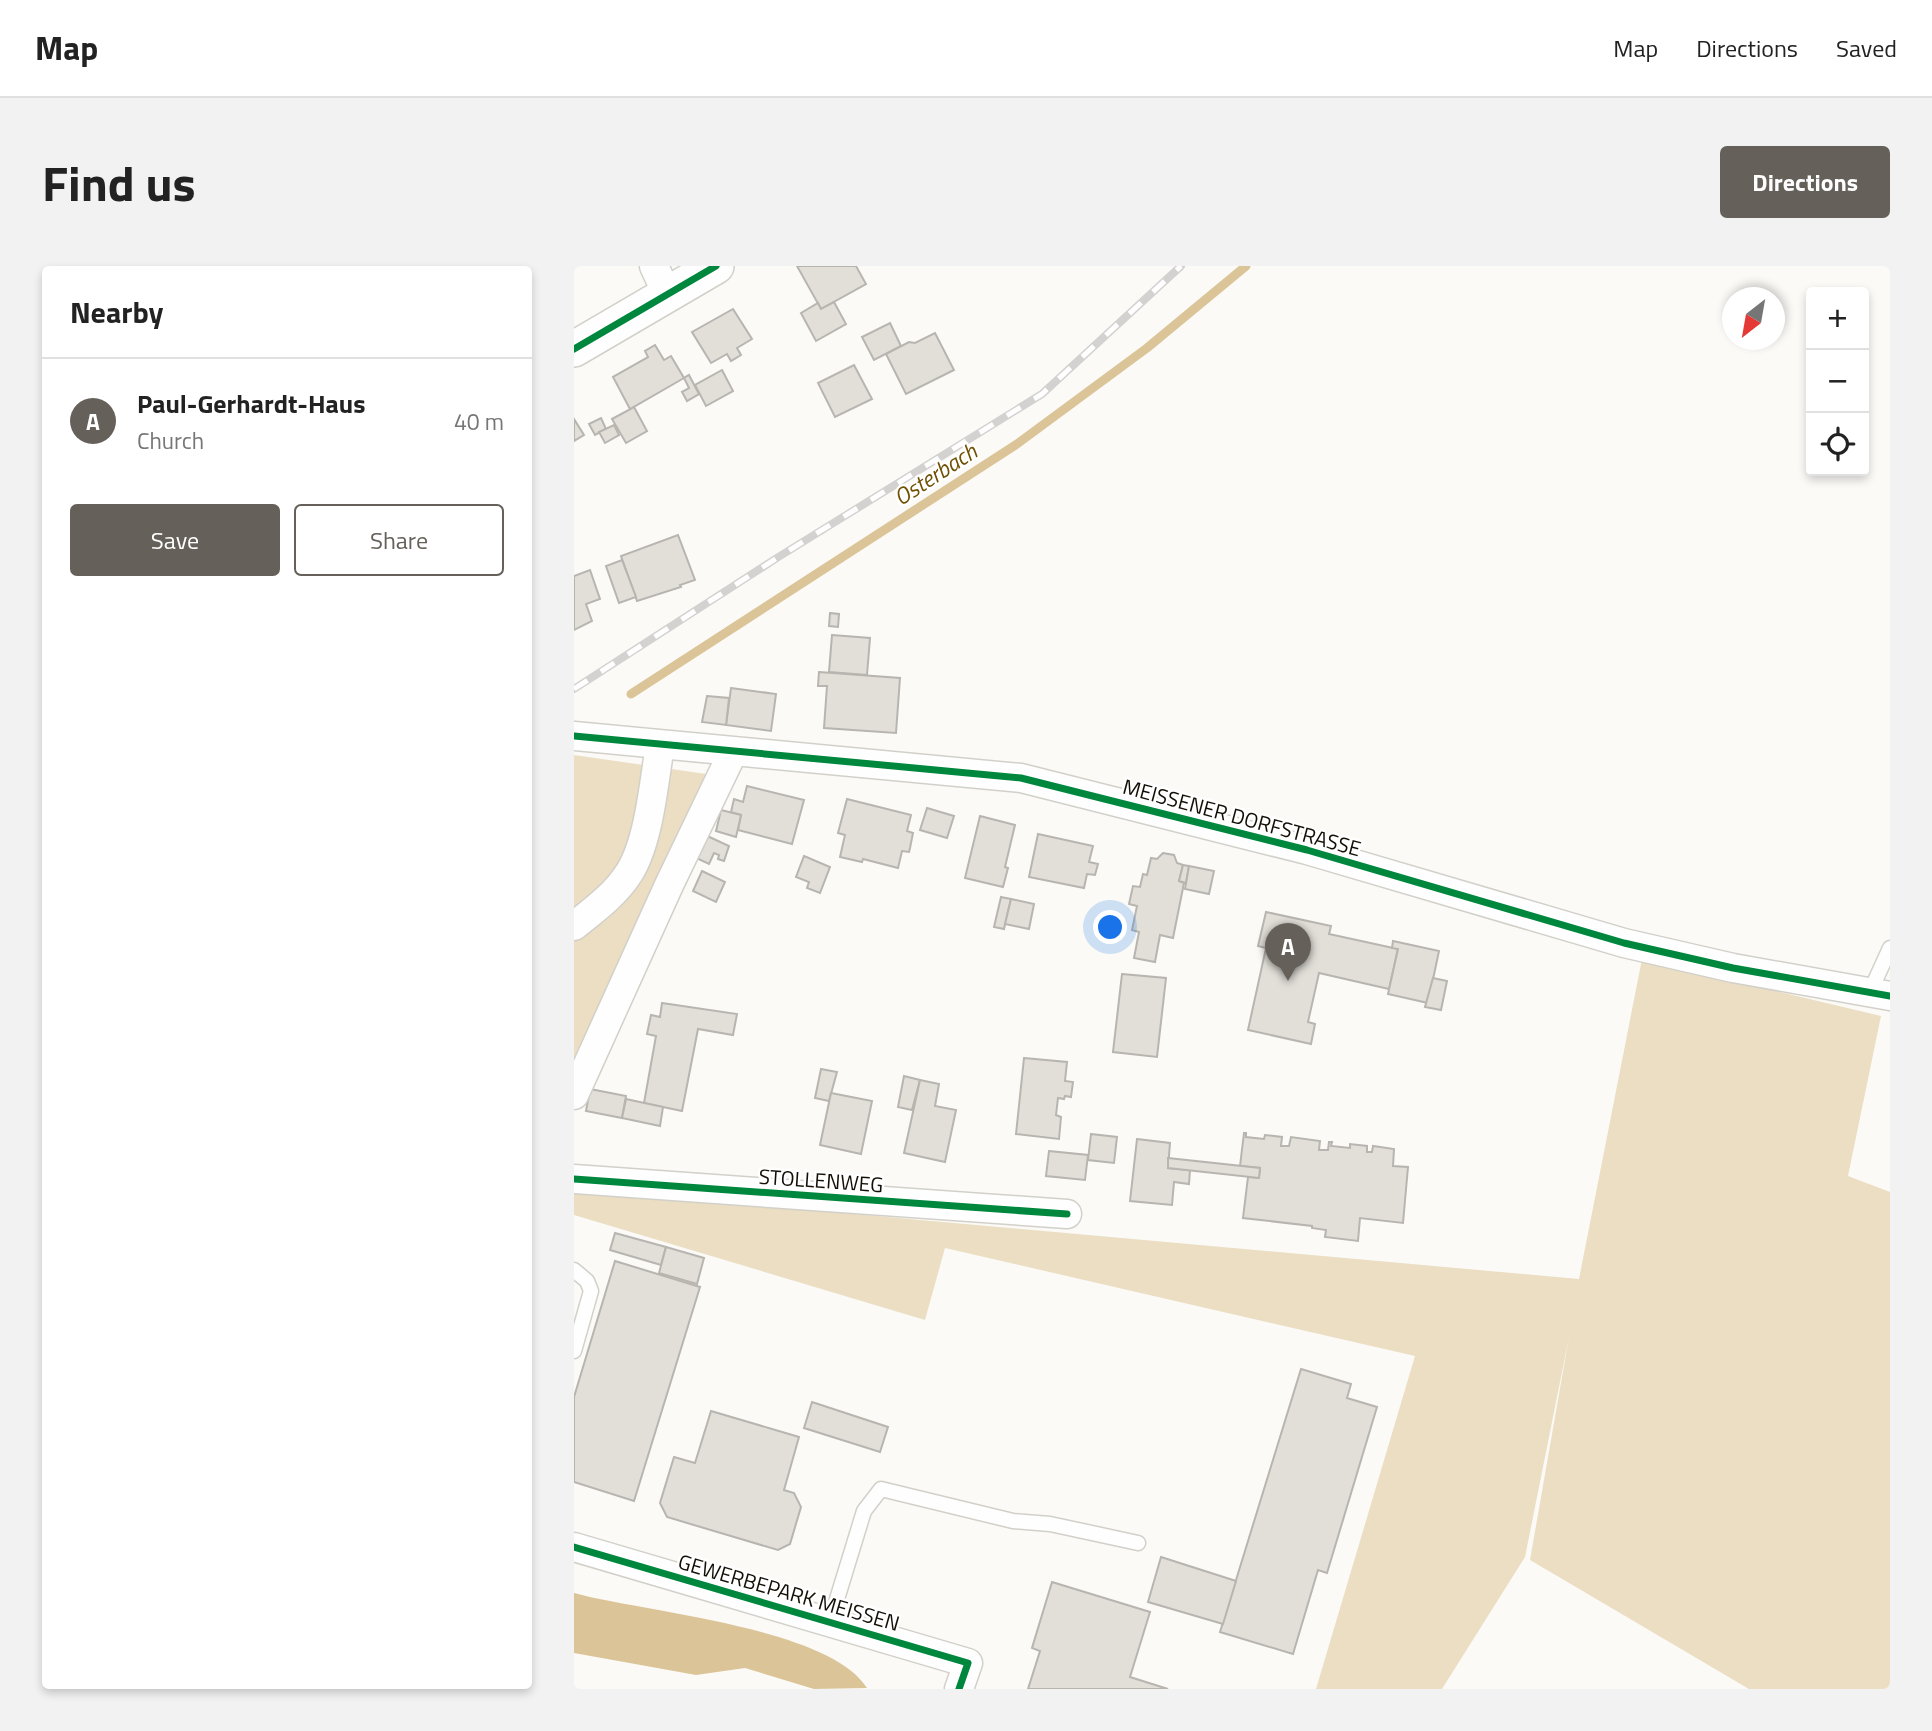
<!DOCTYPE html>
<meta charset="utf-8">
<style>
:root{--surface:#fff;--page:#f2f2f2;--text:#222;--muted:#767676;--line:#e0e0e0;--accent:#65615a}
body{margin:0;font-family:"Titillium Web",sans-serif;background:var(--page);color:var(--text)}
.controls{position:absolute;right:21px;top:21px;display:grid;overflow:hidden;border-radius:7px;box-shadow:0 4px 10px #0003}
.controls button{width:63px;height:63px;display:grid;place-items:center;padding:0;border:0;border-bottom:2px solid var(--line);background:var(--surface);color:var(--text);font:35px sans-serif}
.compass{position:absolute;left:1148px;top:21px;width:63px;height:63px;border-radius:50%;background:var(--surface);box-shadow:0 4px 10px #0003;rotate:211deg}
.you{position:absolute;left:537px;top:662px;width:24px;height:24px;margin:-18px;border:5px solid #fff;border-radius:50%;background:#1a73e8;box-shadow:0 0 0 10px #1a73e833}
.badge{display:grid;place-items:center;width:46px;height:46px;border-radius:50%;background:var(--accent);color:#fff;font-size:23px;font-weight:700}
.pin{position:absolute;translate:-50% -58px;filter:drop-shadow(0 2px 4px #0008)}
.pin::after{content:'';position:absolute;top:37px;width:24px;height:21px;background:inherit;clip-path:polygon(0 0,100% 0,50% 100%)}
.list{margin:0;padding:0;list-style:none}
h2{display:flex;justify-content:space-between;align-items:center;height:91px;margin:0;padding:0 28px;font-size:30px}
h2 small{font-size:23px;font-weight:400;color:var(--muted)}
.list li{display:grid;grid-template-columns:46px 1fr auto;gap:21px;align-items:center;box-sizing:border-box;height:126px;padding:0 28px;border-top:2px solid var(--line)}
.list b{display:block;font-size:26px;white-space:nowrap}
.list p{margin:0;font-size:23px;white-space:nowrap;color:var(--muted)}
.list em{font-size:23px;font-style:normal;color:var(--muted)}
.actions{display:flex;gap:14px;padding:21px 28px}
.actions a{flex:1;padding:16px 0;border:2px solid var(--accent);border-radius:7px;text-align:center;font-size:24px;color:var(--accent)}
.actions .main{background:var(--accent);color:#fff}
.icon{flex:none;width:38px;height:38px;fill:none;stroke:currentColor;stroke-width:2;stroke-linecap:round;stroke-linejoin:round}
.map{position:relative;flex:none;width:1316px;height:1423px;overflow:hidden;border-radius:7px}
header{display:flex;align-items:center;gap:42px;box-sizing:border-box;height:98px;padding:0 35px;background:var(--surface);border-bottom:2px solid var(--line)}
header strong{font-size:33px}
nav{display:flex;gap:38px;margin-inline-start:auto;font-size:24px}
.intro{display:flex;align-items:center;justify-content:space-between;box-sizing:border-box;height:168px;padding:0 42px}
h1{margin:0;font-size:49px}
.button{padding:18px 32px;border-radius:7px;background:var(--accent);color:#fff;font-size:24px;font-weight:700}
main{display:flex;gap:42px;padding:0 42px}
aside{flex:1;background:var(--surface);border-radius:7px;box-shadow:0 4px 10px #0003}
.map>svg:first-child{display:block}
.green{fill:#ebdec3}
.water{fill:#dbc598}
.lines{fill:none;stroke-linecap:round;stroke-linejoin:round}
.stream{stroke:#dbc598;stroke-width:9}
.building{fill:#e2dfd9;stroke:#b8b5b0;stroke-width:2}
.service-casing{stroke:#d2d0c9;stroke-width:17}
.minor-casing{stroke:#d2d0c9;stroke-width:31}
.tertiary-casing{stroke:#d2d0c9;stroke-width:38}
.service{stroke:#fefefe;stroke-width:14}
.minor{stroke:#fefefe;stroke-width:28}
.tertiary{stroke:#fefefe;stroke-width:35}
.rail-casing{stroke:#d3d2d1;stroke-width:8}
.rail{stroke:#fff;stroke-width:5;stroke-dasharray:16;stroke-linecap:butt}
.cycleway-casing{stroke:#fff;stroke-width:11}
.cycleway{stroke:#00873e;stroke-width:7}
.labels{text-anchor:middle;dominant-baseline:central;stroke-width:5;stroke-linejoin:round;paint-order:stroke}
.street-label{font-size:21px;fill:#140f06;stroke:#fff}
.water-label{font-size:23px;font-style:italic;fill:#6f5100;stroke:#fff}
</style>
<header>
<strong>Map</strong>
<nav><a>Map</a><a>Directions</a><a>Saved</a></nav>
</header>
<div class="intro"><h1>Find us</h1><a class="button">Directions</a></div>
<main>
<aside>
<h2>Nearby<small></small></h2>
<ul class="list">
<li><span class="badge">A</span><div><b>Paul-Gerhardt-Haus</b><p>Church</p></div><em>40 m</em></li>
</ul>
<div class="actions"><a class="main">Save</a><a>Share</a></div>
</aside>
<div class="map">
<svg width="1316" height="1423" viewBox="0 0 1316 1423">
<rect width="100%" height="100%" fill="#fbfaf7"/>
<g class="green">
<polygon points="0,489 139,509 0,801"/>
<polygon points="1068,693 1307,750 1274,910 1316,926 1316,1423 1175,1423 956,1294 995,1071 951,1291 868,1423 742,1423 841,1090 371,982 351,1054 0,949 0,923 1005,1013"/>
</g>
<path class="water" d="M 0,1327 C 69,1346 255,1361 293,1422 L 240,1423 L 171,1402 L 122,1409 L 0,1387 Z"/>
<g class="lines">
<polyline class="stream" points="57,428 443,178 573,82 672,0"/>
</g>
<g class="building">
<polygon points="223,0 282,0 292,18 247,43"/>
<polygon points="260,36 272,58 242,75 227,47 244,37 247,43"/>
<polygon points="159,43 178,73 163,82 167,89 157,95 153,88 137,97 118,66"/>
<polygon points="316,57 327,80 300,94 288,71"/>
<polygon points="361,67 380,104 332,128 312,88 335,76 341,77"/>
<polygon points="81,79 90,94 97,90 110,112 56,143 39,111 74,91 71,85"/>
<polygon points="280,99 298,133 261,151 244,117"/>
<polygon points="148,104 159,125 132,140 121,119"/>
<polygon points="115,109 125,128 113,135 108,126 115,122 110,112"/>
<polygon points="60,141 73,165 52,177 38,153"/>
<polygon points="27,152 32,163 21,169 15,158"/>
<polygon points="0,153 10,169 0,175"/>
<polygon points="40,159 45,169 31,177 25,166"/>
<polygon points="104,269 121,314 106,319 107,321 63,335 47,290"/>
<polygon points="48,294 62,331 45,337 32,300"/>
<polygon points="16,304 26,333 12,338 18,355 0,364 0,310"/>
<polygon points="256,347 265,348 264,361 255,360"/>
<polygon points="258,369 296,372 293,409 255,406"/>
<polygon points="245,406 326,412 322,467 250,462 253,420 244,420"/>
<polygon points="157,422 202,428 197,465 152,459"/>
<polygon points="133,430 155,432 152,459 128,456"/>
<polygon points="173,520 230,534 218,578 164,564 167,549 157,546 160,533 169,536"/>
<polygon points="273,533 337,549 333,565 339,567 336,582 335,586 328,585 324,602 289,593 288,596 266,591 271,569 264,567"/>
<polygon points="353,542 380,550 373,572 346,564"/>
<polygon points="147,544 167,549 162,571 142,565"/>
<polygon points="406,550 441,559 431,601 434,602 429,621 391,612"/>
<polygon points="129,568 155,580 150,595 144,593 145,589 140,587 135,598 118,590"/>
<polygon points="464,568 519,580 515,596 524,598 521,609 513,608 510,622 455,611"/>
<polygon points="589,587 600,589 603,597 609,599 605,615 610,617 599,672 586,669 581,696 560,692 565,666 558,664 563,640 555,638 559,620 566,621 569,608 573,609 577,592 583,593"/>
<polygon points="230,590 256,601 246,627 233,622 235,616 222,611"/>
<polygon points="609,599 615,600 612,617 605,615"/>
<polygon points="615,600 640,605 635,628 611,623"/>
<polygon points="128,605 151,616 142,636 119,625"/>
<polygon points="427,631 437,633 430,663 420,661"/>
<polygon points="437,633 460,638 455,663 431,658"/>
<polygon points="692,646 757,660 755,668 824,683 815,723 745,707 734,756 741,758 737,778 674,764 692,682 684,680"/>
<polygon points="819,675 865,685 854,737 814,728 824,683 818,682"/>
<polygon points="548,708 592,712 583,791 539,786"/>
<polygon points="859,712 873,715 867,744 851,741"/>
<polygon points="88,737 163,748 159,769 124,763 108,845 70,837 82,770 73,768 77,749 86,751"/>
<polygon points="450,792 493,796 491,815 499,816 497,831 491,830 490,833 484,832 482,849 487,851 485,873 442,868"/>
<polygon points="247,803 263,806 255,835 241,832"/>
<polygon points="330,810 346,814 338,844 324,841"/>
<polygon points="346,814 365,818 361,840 382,844 371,896 330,887"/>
<polygon points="16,823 52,830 48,852 12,845"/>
<polygon points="257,827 298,835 287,888 246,879"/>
<polygon points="52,833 89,841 86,860 48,852"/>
<polygon points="670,867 672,867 672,871 690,873 691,869 708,871 707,880 715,880 717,871 746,875 745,884 754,884 755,876 758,876 757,880 776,882 776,878 793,880 793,886 798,886 799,880 820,883 819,900 834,901 829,957 786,952 784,975 751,971 752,964 738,962 738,960 669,952 674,911 685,912 686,902 666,900"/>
<polygon points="517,868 543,871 540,897 514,894"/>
<polygon points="563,873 596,877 594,902 616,904 615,918 600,916 598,939 556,935"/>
<polygon points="475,885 514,889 511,914 472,910"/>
<polygon points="594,892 686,902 685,912 594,902"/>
<polygon points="41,967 92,981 87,999 36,984"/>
<polygon points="92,981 130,992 123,1018 85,1007"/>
<polygon points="41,995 126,1021 60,1235 0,1216 0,1131"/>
<polygon points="727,1103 777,1118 773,1132 803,1141 753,1307 744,1304 719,1388 646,1366"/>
<polygon points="238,1136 314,1161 306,1186 230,1162"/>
<polygon points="137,1145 225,1171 210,1224 220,1227 227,1241 216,1278 204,1284 93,1251 86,1237 100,1191 121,1197"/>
<polygon points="587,1291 662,1315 649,1358 574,1336"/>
<polygon points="478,1316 576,1346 556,1411 594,1423 454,1423 466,1385 458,1382"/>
</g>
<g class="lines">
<defs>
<g id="service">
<polyline points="1296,726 1316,682"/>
<polyline points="0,1004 13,1015 17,1025 0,1085"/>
<polyline points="256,1356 290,1245 307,1223 439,1255 476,1258 564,1277"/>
</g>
<g id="minor">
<polyline points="80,0 93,28"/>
<polyline points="0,470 447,512 733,584 1050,677 1159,702 1316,730"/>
<path d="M 0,660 C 20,644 41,629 55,607 C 75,576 80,516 86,479"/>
<polyline points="0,829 95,619 159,486"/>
<polyline points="0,913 493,948"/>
<polyline points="0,1281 394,1397 385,1423"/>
</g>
<polyline id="tertiary" points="0,83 142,0"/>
</defs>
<use href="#service" class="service-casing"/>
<use href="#minor" class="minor-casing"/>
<use href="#tertiary" class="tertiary-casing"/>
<use href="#service" class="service"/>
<use href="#minor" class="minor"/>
<use href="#tertiary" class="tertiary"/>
<defs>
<polyline id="rail" points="0,423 206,290 468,128 607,0"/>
</defs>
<use href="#rail" class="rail-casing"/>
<use href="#rail" class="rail"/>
<defs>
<g id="cycleway">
<polyline points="0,83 142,0"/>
<polyline points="0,470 447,512 733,584 1050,677 1159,702 1316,730"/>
<polyline points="0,913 493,948"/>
<polyline points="0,1281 394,1397 385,1423"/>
</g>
</defs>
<use href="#cycleway" class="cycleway-casing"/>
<use href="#cycleway" class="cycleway"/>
</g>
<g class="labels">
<g class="street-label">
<text transform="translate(668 551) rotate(15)">MEISSENER DORFSTRASSE</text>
<text transform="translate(247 914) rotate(4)">STOLLENWEG</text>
<text transform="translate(215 1326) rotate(16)">GEWERBEPARK MEISSEN</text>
</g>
<g class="water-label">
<text transform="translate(361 208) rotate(-33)">Osterbach</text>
</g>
</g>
</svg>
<div class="controls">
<button>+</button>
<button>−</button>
<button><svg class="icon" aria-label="locate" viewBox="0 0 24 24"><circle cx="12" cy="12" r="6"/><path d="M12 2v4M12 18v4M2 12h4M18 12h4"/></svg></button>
</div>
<svg class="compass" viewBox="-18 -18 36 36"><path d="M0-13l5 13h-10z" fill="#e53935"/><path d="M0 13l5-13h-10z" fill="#767676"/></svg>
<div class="you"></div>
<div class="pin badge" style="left:714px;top:715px">A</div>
</div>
</main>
